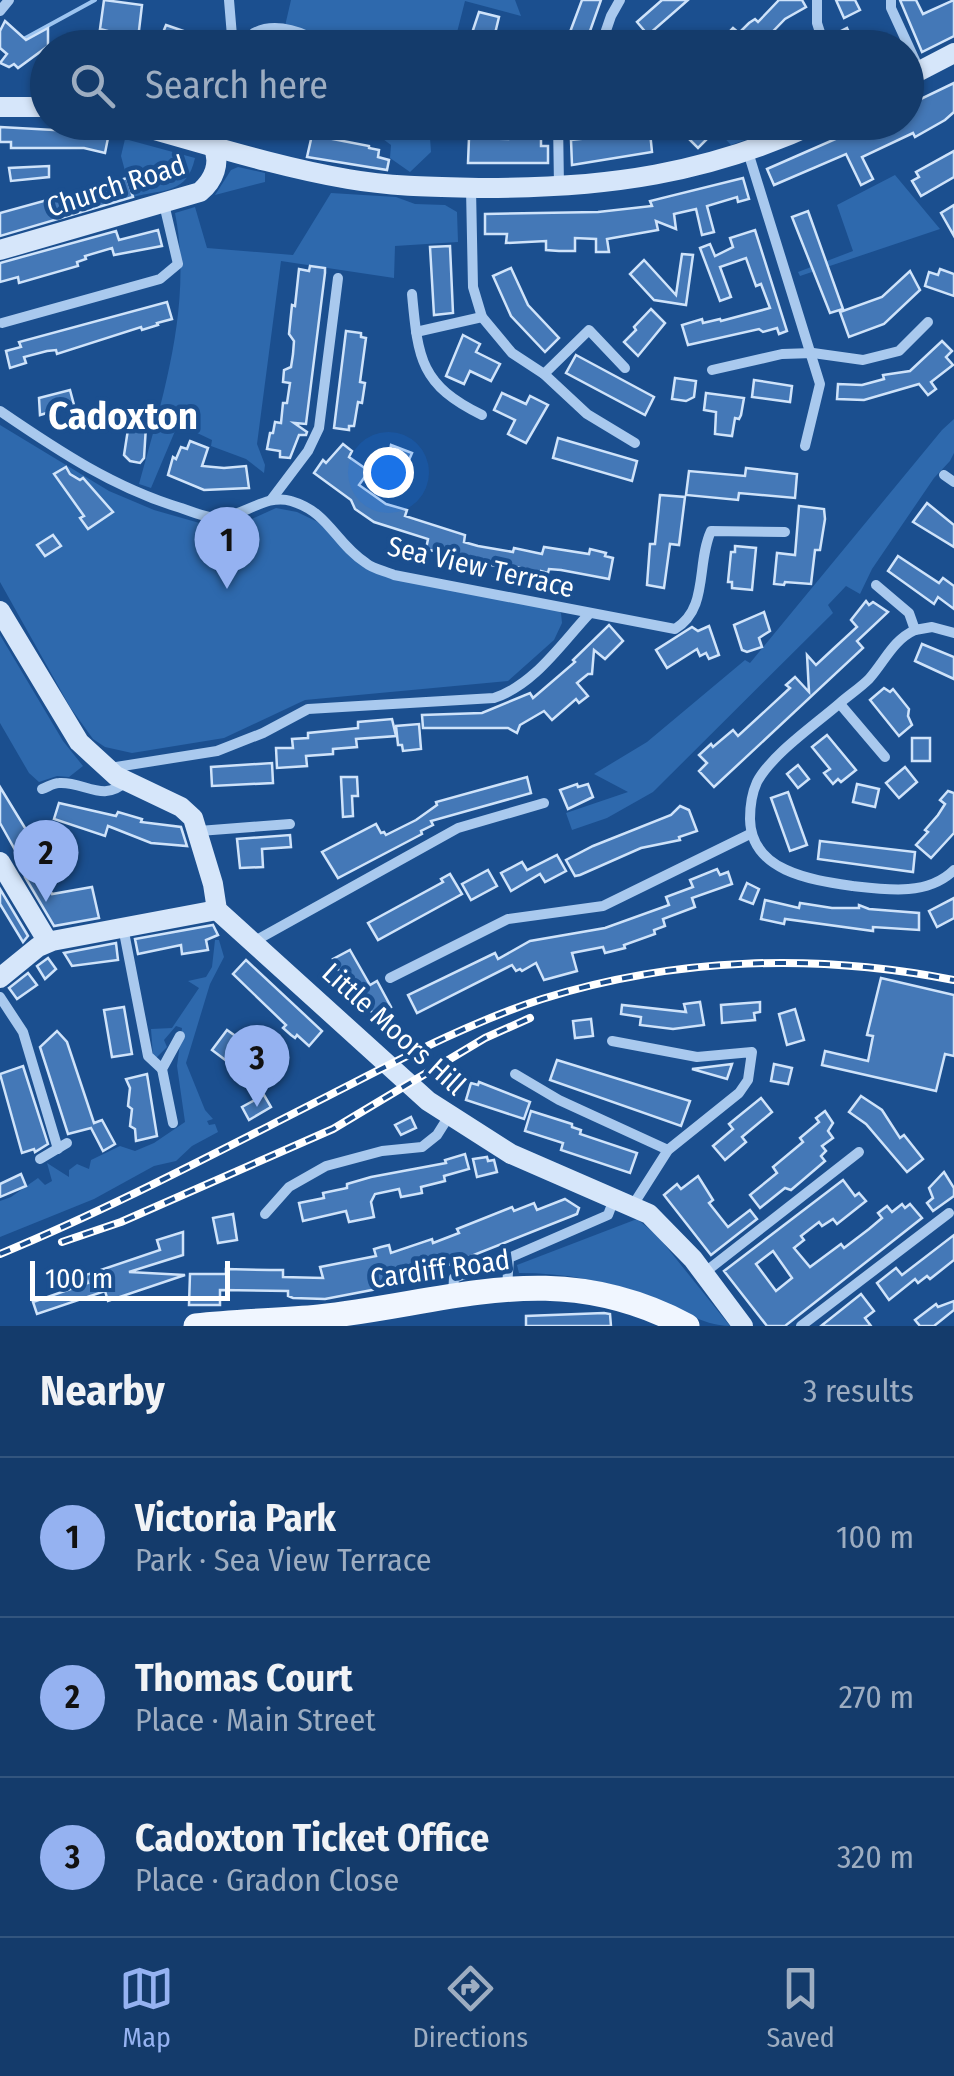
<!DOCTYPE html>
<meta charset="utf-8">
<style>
:root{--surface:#143b6b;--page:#214673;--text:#f1f3f6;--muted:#9dadc1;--line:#33557e;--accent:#95b2f1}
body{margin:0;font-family:"Fira Sans Condensed",sans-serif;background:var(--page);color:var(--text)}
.scale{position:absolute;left:30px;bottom:25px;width:200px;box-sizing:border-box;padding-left:10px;border:5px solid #fff;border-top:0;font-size:28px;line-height:35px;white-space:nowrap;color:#fff;-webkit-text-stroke:8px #1b4f8f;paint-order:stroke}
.you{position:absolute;left:388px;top:472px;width:35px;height:35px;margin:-25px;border:8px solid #fff;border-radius:50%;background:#1a73e8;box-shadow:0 0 0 15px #1a73e833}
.badge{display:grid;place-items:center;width:65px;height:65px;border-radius:50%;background:var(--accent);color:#111;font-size:32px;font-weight:700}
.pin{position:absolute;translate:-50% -82px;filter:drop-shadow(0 2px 5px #0008)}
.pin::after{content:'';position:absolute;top:52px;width:35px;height:30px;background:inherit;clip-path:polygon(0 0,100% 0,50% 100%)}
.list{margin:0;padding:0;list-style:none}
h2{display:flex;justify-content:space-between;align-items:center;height:130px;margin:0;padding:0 40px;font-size:42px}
h2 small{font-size:32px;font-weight:400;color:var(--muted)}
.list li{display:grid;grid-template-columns:65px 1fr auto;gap:30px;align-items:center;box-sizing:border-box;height:160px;padding:0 40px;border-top:2px solid var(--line)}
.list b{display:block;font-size:38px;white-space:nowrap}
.list p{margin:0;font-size:32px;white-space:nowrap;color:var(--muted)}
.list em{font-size:32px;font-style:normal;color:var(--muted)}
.icon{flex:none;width:55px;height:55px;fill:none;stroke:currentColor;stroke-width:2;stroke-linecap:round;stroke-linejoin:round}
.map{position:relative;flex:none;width:954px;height:1326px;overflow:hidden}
.search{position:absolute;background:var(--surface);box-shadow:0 2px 8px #0004;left:30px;right:30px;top:30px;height:110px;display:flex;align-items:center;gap:25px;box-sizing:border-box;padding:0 35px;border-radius:55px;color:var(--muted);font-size:38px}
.sheet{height:610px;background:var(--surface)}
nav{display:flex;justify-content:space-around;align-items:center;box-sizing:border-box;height:140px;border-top:2px solid var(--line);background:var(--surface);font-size:28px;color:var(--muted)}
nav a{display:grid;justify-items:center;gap:5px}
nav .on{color:var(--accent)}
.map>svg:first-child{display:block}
.green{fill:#2e69ad}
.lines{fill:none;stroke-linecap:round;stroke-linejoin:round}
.stream{stroke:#9cc4f0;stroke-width:4}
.building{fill:#4478b7;stroke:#cfe3fa;stroke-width:2.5;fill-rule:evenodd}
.street{stroke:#a9c9ee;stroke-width:10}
.secondary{stroke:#d6e6fa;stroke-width:20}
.primary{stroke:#f0f6ff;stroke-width:25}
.rail-casing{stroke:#fff;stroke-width:8}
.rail{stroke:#1b4f8f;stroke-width:4;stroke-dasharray:11;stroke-linecap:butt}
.labels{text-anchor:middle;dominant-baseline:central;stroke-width:9;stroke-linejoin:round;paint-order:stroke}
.street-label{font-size:28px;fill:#fff;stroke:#1b4f8f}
.district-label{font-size:38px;font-weight:bold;fill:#fff;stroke:#1b4f8f}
</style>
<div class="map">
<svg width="954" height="1326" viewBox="0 0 954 1326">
<rect width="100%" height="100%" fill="#1b4f8f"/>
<g class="green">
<polygon points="291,0 515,0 521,16 465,1 453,48 328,47 319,37 285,26"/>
<polygon points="724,122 743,123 750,138 731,145 717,130"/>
<polygon points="384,123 429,123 431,152 410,172 390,158 391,145 375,133"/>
<path d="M 125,139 L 195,158 C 187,194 165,189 132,197 L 121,156 Z"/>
<polygon points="238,167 265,173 265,182 215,195 231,170"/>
<polygon points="895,175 940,229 800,276 798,272 853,251 837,205"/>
<path d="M 331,193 L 396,197 L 415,204 L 445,205 L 457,212 L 458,242 L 395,246 L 394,278 L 281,261 L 257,444 L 265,465 L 264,473 L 246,459 L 211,446 L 212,440 L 178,424 L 151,488 L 139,484 C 163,397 193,303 175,213 L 195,207 L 207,248 L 293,255 Z"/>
<polygon points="954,419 954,453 950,461 934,478 872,569 860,594 846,586 828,605 833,613 653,792 607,818 572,830 566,813 628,792 594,774 647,742 745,660 750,663 942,430"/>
<polygon points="0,425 109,491 154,510 217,528 245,522 276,508 297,512 318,522 362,566 394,578 556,608 561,613 562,623 554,640 508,681 305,700 224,738 132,753 105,747 93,739 70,707 0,582"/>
<polygon points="0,635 63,741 83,766 69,777 57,776 39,782 29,773 0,723"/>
<polygon points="215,940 219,940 224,957 210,984 186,1063 205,1110 213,1119 207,1121 209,1125 215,1124 218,1132 192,1146 176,1161 154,1166 94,1199 0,1237 0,1201 11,1197 38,1178 45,1185 52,1181 47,1163 69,1177 69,1170 77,1164 89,1169 91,1160 120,1146 135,1151 154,1143 185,1122 177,1066 182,1028 176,1026 164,1040 167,1047 156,1058 153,1056 151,1029 172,1028 199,988 188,981 206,977 212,967"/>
<path d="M 637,1219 L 657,1235 L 730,1326 C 701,1326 677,1306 650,1296 C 608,1281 564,1273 519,1273 L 517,1265 Z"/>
</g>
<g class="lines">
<polyline class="stream" points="20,41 95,0"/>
</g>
<g class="building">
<polygon points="104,0 142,5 138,39 100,29"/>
<polygon points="582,0 601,0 584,48 564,48"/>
<polygon points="662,0 688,0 648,35 637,22"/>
<polygon points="779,0 802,0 806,7 785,19 757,48 714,48 733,28 739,33 749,23 755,19 758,22"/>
<polygon points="836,0 855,0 860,10 844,18"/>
<polygon points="900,0 916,0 923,14 954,0 954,36 922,52"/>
<polygon points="479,12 499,17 493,42 501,44 500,48 467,48"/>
<polygon points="5,21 26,40 48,28 48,46 18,68 14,64 9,67 0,63 7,54 0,48 0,31"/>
<polygon points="166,25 224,45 224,48 176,48 177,43 162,35"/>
<polygon points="847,28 856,47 880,35 886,48 836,48 831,36"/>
<polygon points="272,37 300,43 300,48 269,48"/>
<polygon points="954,83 954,112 945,120 915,137 913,133 862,157 873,179 861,185 846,154 774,185 767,169 874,122 906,122 906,106"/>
<polygon points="429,122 464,122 463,135 429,135"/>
<polygon points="639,122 649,122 652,152 572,165 571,140 625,134 639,130"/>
<polygon points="672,122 697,122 710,136 698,148"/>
<polygon points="0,127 72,131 108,138 105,153 84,148 11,148 11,142 0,142"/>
<polygon points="508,134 541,135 541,146 548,146 548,163 468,163 469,138 508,139"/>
<polygon points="312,135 369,146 369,148 379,150 378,157 389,160 387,170 307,157"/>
<polygon points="954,151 954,177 921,196 912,181 919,177 916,172"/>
<polygon points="49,166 49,177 11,181 9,168"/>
<polygon points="127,178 133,197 0,236 0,213"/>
<polygon points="743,178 749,199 738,202 737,197 707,206 714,232 702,235 696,209 674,214 676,229 656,221 658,230 607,239 609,252 596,252 596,239 575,238 575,251 559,251 546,250 546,241 506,243 507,234 485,234 485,214 598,212 652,206 650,201"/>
<polygon points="954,205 954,236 941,213"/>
<polygon points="808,211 843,309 830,313 792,217"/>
<polygon points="158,230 162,246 114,255 112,248 85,256 86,259 77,262 78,266 19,283 18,277 0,282 0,263 116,231 119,240"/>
<polygon points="755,230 787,331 779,334 777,328 763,332 759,329 688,345 682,325 702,319 703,323 720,319 721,321 770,308 761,284 756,286 746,258 720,267 731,297 720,301 700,248 710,244 715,256 733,247 730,238"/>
<polygon points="450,246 453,313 434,315 430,247"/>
<polygon points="682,254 693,255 686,305 654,300 630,274 644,260 676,295"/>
<polygon points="310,266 325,268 325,273 306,424 294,423 307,432 306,435 299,435 290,458 280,457 280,451 267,449 270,433 273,433 275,422 281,423 283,403 287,403 290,383 283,382 284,370 291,367 293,354 294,341 289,334 292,305 295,306 299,269 309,271"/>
<polygon points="511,268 528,305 559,338 545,352 511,316 493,276"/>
<polygon points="940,269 954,274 954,296 925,286 929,272 938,275"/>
<polygon points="910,271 920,290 884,324 849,337 840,312 882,297"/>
<polygon points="167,302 172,319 157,323 158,325 142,330 141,327 57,354 56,350 47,351 24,357 26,363 10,368 6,351 21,347 19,342"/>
<polygon points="651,309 665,323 638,356 624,342 636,330 634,327"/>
<polygon points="346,331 361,333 361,337 366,338 360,382 365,383 362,403 358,402 354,426 349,426 349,430 334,428"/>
<polygon points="463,335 480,344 476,352 500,364 491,381 470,371 464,384 446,376"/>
<polygon points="942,341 952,351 946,357 953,365 931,382 936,389 928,395 919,384 864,400 837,399 838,384 862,385 884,379 883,375 910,371"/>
<polygon points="576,355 654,397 645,415 566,373"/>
<polygon points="675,378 696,381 694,397 686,401 672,399"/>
<polygon points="754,380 792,386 790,402 752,397"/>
<polygon points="70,390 74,405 40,415 39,398"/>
<polygon points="502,393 526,404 530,396 548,405 526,443 508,434 515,420 494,410"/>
<polygon points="706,393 744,398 741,415 739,419 735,418 732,436 715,434 716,412 704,410"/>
<polygon points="129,423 146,426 144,458 140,463 130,461 124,455"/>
<polygon points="558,438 637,461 632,481 553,458"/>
<polygon points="190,441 208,448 202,466 224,468 246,466 249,488 204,490 168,475 173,457 176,459 181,447 187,449"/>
<polygon points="343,444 352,451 349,457 369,471 359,485 386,504 407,510 405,516 465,535 464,542 478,546 513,552 514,548 542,554 544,547 589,554 590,549 606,553 605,556 613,558 609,579 561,570 549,569 548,573 541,571 540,576 525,572 526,569 499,564 499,567 426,549 428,539 374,522 355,509 351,500 314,473 323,460 326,463"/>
<polygon points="391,445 412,453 403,474 387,466"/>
<polygon points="66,467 70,474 80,480 83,478 113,512 88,529 80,518 84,516 54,474"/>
<polygon points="746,468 797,474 795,498 739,493 738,500 686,495 689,471 745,476"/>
<polygon points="660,495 685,497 679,545 670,544 664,588 647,585 650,544 655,544"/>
<polygon points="927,503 954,525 954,547 913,522"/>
<polygon points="799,506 824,509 825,519 820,550 815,550 811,584 785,582 784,585 774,584 777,553 795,555"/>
<polygon points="53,535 61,546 45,556 37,545"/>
<polygon points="735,546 756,548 752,590 732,588 732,582 728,582 731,552 735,552"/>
<polygon points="898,556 939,583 943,578 954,586 954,609 938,597 934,604 888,571"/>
<polygon points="866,601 869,605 873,602 888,612 857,641 863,648 714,787 699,771 707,763 699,755 711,744 713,747 733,730 738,736 790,688 786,685 795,677 809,692 807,655 816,665 832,650 857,627 851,620"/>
<polygon points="764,612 770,631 759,638 762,647 747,652 742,650 734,625"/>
<polygon points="609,625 623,641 605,659 594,650 592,674 588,674 577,683 588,696 579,703 576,699 552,720 544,711 520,725 517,733 508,728 423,728 422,715 482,713 530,693 533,698 575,662 573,660"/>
<polygon points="709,626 719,655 709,659 706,653 700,656 697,649 667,668 656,650 692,627 698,631"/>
<polygon points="922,644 954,657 954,679 915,661"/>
<polygon points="884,688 890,692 893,689 909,709 908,716 912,725 899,736 870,700"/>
<polygon points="392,719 396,736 356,739 357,747 333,749 333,754 306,756 307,766 277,768 276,748 293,748 292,739 308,738 308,733 358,728 358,722"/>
<polygon points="419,724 421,749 403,751 402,745 398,745 396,726"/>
<polygon points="827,735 856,770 841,782 838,779 833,784 824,773 830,769 812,747"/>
<rect x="912" y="738" width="18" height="23"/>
<polygon points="272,763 273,783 212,786 211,767"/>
<polygon points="798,765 809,779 798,788 787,774"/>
<polygon points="905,767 917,782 899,798 886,783"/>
<polygon points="341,777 357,777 358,796 352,796 353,816 343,817"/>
<polygon points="527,777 531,793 431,821 433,825 421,831 422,834 338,878 322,852 376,824 381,833 384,832 386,835 416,820 437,805 436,802"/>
<polygon points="577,784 578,787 588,784 593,797 568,809 560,790"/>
<polygon points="857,784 879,789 875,807 853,802"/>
<polygon points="0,787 33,841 31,842 41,859 34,864 52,894 92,887 99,918 54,926 25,877 29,875 0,823"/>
<polygon points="948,791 954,793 954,833 931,858 916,845 928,832 925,830 938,815 945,804 940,800"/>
<polygon points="788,792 807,845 790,851 771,798"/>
<polygon points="59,803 116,816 118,812 142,819 141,822 181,827 187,846 151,843 108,826 105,836 54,819"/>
<polygon points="680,806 689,810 697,831 679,837 680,840 641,848 580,875 575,876 566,860 593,846 671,815"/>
<polygon points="290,835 291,847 262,849 263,867 240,868 237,839"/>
<polygon points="820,841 915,852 913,872 818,859"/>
<polygon points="557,855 566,871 545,882 540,874 511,891 501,873 522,862 527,870"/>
<polygon points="717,869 720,875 728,872 732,884 692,898 695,907 663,919 665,926 654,930 655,934 624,945 625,948 605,953 603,947 572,953 577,971 544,980 536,963 522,971 520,969 516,971 512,965 417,1013 408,995 495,953 498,959 530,941 605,928 669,905 666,897 693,887 690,880"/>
<polygon points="488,870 497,886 471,900 462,884"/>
<polygon points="450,874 462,894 378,940 368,923 443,882 441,879"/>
<polygon points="747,883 759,889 753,904 740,899"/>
<polygon points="0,889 28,936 23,942 0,904"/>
<polygon points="954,898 954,918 937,927 929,911"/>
<polygon points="765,900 799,908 800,903 832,908 859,908 859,905 869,909 919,913 919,930 873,927 873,931 785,919 784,924 761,919"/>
<polygon points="213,925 218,935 206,940 208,950 182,954 181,945 138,954 135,939"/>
<polygon points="116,943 118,960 72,966 64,953"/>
<polygon points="350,950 370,985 377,981 391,1007 374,1016 354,980 346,985 333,959"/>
<polygon points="48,958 56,969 45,979 37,966"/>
<polygon points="246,960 322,1031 309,1046 297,1035 295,1038 291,1035 283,1028 286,1025 233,974"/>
<polygon points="28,973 37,985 17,999 9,988"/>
<polygon points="881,978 954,995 954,1056 945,1054 936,1091 822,1065 825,1051 868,1061 873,1036 867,1035"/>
<polygon points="700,1002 704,1025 673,1029 640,1025 641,1017 621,1014 622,1005 686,1012 684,1004"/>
<polygon points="760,1002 760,1012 754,1013 755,1020 722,1023 721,1005"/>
<polygon points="124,1007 132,1054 112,1057 104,1010"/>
<polygon points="795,1009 804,1040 787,1045 779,1014"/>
<polygon points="591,1019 593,1036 575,1038 573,1021"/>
<polygon points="227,1030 244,1042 228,1062 212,1050"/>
<polygon points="57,1031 67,1042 94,1123 102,1120 115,1144 103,1151 91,1128 68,1134 40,1047"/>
<polygon points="557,1060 690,1101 681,1126 550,1080"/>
<polygon points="732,1064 727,1079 692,1069"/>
<polygon points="774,1064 792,1068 788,1084 771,1081"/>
<polygon points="23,1066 48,1144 35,1152 34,1149 22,1153 0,1074"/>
<polygon points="147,1074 157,1136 136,1141 135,1129 130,1126 132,1109 128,1106 130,1088 126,1079"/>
<polygon points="479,1082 530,1102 524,1119 466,1100 471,1083 478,1085"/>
<polygon points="264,1095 271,1107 249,1120 242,1107"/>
<polygon points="861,1096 882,1110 900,1138 904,1135 923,1159 907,1172 866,1124 849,1112"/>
<polygon points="761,1098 772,1112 742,1137 746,1142 725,1160 713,1146 733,1129 729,1124"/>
<polygon points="531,1111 572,1124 572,1127 581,1130 580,1134 637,1153 630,1173 561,1150 563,1143 525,1131"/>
<polygon points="825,1111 833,1123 828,1131 833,1138 822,1146 826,1151 821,1156 825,1161 791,1190 785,1188 760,1208 750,1195 777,1173 773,1167 803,1142 800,1138 819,1122 816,1118"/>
<polygon points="411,1117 416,1128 401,1135 395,1125"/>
<polygon points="465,1154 469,1169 444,1176 445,1181 421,1187 422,1193 401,1197 399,1189 375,1194 371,1202 374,1217 349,1222 346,1211 303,1221 299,1203 324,1198 323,1193 347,1188 347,1184 371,1177 446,1163 445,1160"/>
<polygon points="487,1157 488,1161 494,1160 497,1172 477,1177 473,1159"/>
<polygon points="944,1172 954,1188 954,1196 933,1211 927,1203 933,1198 929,1188"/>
<polygon points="21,1174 26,1186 0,1197 0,1184"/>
<polygon points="698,1176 713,1200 709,1203 728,1227 750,1210 757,1219 711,1255 664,1195 677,1184 681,1189"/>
<path d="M 843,1180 L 855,1196 L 859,1193 L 866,1201 L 837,1224 L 833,1219 L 822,1226 L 819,1222 L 801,1236 L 804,1240 L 794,1248 L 810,1267 L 841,1244 L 844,1248 L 869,1229 L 882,1218 L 878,1213 L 887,1206 L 892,1212 L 902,1204 L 905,1208 L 910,1204 L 922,1218 L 785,1326 L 767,1326 L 724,1271 ZM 773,1251 L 792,1278 L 776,1291 L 756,1264 Z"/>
<polygon points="565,1199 579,1208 577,1214 398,1285 325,1299 293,1298 288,1296 288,1291 220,1290 220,1305 189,1305 190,1274 226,1274 226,1269 270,1270 283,1270 283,1277 323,1278 320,1267 376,1256 374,1249 381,1247 389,1245 391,1253 432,1239 433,1243 459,1233 457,1229 512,1207 514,1211 534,1203 537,1210"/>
<polygon points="233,1214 237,1240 218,1243 213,1218"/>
<polygon points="183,1232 183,1255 129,1272 185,1275 108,1301 105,1291 37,1314 33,1302 88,1283 86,1275 160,1250 157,1240"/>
<polygon points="954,1235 954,1260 930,1279 927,1276 918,1283 915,1279 889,1300 877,1283 896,1268 902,1275"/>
<polygon points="861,1294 874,1311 865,1318 871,1326 821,1326"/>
<polygon points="954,1301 954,1310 934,1326 920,1326 915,1320 936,1304 938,1307"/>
<polygon points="604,1313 610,1314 611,1326 526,1326 526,1316"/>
</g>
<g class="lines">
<g class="street">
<polyline points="229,0 233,48"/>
<polyline points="817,0 817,23 825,48"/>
<polyline points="891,0 891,8 920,71"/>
<polyline points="0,11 9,0"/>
<path d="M 248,48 L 254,33 C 274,22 309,31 324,48"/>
<polyline points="600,48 611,16 620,0"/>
<polyline points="558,122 559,186"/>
<polyline points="213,145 217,122"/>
<polyline points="748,152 820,384 805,446"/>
<polyline points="471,189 473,287 482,317 512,353 544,374 587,414 635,443"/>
<path d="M 412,294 C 418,360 421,385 482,415"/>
<polyline points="2,323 160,279 178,264 164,204"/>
<polyline points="416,332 482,317"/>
<polyline points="712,370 782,354 813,353 863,360 899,351 928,322"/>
<polyline points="544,374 589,330 625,368"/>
<path d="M 0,411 C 57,450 114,488 181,508 C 192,512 207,518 218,518 C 243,517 266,493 291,501 C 329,512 335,543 366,563 C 373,569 385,571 394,575 L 675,629 C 709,609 696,564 711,531 L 785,532"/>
<polyline points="944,475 954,482"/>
<polyline points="271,500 308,451 319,428 338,278"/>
<polyline points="876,585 909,613 915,630 932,627 954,633"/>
<path d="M 915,630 C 893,640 885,661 869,679 C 860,688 849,695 840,703 C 816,724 772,754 757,782 C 752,793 750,807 750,819 C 751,872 812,880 853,886 C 887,890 928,896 954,870"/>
<polyline points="840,704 885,757"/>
<path d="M 110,768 L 217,751 L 263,733 L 308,709 L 494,698 C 534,685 561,644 589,614"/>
<path d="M 42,789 C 48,787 53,783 59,783 C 83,781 104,803 125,782"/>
<polyline points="199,831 290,824"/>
<polyline points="123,927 148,1056 162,1069"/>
<polyline points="255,941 458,828 544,803"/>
<polyline points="390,978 508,919 603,906 750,834"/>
<polyline points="0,997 23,1032 58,1149"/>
<polyline points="612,1041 697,1057 752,1052 748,1080 739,1093 668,1150 633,1205"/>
<polyline points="515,1074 559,1100 668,1150"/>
<polyline points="173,1123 162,1069 180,1036"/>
<polyline points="40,1159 67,1143"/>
<polyline points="265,1214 289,1187 326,1166 382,1151 422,1147 437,1135 449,1116"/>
<polyline points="704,1273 859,1152"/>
<polyline points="507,1287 509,1258 608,1215 614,1199"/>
<polyline points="453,1294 454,1278 509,1258"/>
<polyline points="801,1326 949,1213"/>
</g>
<g class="secondary">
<polyline points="906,78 954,53"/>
<polyline points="0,107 48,107"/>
<path d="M 126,122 C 200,142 273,166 348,179 C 393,187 440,187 485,188 C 606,188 708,174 819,122"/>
<path d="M 0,250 L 200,192 C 214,180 221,163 213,146"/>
<polyline points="0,611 79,742 116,776 181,807 193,818 213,884 217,910 428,1101 511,1154 649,1214 693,1259 743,1326"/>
<polyline points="0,862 48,942"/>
<polyline points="0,978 38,947 52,941 217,910"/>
</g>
<path class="primary" d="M 196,1326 C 237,1321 278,1321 319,1317 C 454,1302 556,1256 687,1326"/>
<defs>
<g id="rail">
<polyline points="62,1242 121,1222 333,1129 485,1038 530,1018"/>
<path d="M 0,1254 C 112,1208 219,1151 328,1096 C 397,1061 468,1023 542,999 C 676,957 817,953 954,980"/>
</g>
</defs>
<use href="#rail" class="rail-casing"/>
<use href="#rail" class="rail"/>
</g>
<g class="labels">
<g class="street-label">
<text transform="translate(116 186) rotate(-18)">Church Road</text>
<text transform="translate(481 567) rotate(13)">Sea View Terrace</text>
<text transform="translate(394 1029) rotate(42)">Little Moors Hill</text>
<text transform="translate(440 1269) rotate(-8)">Cardiff Road</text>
</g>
<g class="district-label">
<text x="123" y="416">Cadoxton</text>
</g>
</g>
</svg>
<div class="scale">100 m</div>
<div class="you"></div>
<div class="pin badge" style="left:227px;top:589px">1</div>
<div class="pin badge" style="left:46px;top:902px">2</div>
<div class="pin badge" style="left:257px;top:1107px">3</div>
<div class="search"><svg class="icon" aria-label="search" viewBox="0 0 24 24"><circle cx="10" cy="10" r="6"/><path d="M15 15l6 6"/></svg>Search here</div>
</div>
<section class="sheet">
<h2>Nearby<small>3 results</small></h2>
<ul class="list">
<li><span class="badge">1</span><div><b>Victoria Park</b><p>Park · Sea View Terrace</p></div><em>100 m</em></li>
<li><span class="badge">2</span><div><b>Thomas Court</b><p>Place · Main Street</p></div><em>270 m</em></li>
<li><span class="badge">3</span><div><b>Cadoxton Ticket Office</b><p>Place · Gradon Close</p></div><em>320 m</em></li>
</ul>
</section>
<nav>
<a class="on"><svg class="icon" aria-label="map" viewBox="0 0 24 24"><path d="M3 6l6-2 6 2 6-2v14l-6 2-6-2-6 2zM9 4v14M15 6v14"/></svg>Map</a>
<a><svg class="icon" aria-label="directions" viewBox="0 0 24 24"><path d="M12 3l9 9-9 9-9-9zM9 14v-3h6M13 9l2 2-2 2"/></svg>Directions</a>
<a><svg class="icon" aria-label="saved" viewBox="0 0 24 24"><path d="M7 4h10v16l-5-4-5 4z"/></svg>Saved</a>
</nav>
